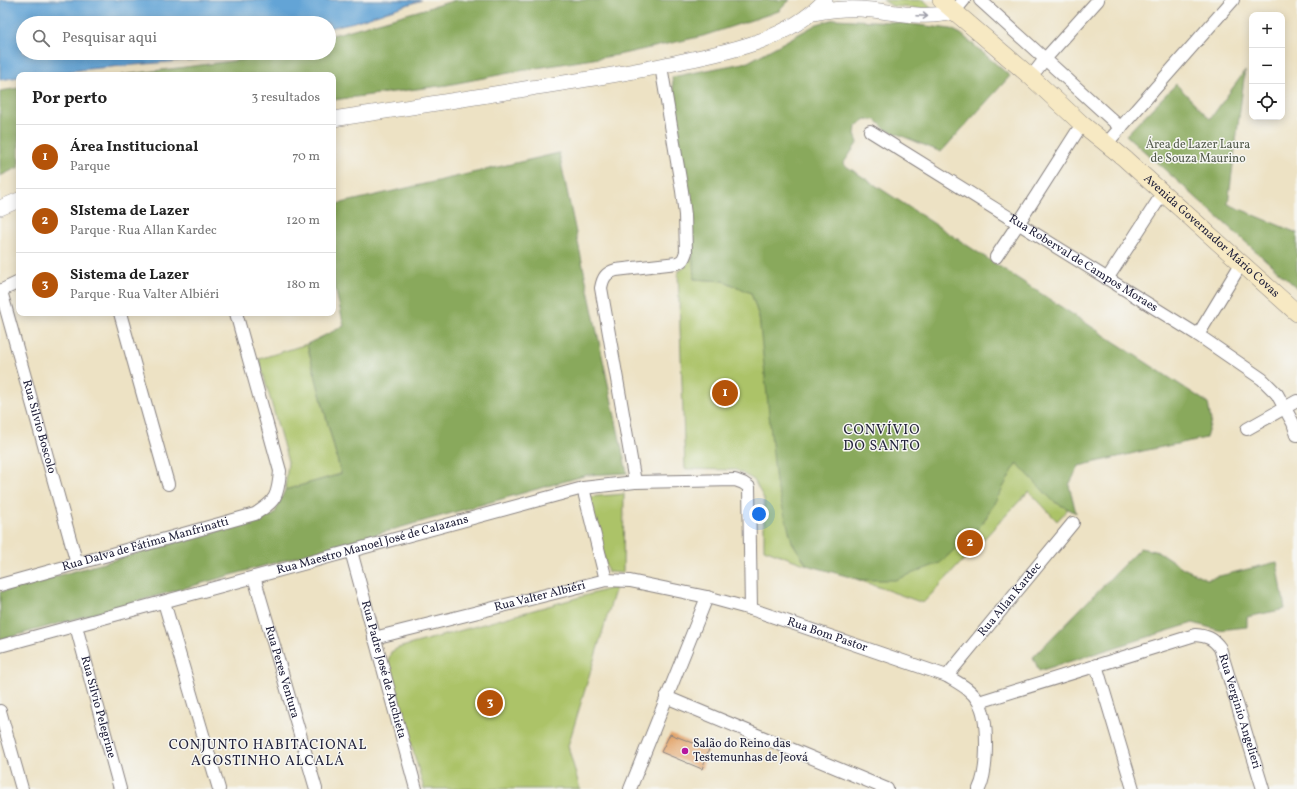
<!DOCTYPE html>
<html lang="pt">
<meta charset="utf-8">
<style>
:root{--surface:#fff;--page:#f6f6f6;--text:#222;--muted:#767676;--line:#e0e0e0;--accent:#b45309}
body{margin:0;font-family:Vollkorn,serif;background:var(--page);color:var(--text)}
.controls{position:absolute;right:12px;top:12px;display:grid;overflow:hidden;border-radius:8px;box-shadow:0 2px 10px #0003}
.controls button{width:36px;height:36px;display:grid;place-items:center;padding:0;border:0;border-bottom:1px solid var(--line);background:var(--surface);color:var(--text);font:20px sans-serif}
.you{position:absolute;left:759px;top:514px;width:14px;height:14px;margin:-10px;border:3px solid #fff;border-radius:50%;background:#1a73e8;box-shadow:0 0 0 6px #1a73e833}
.badge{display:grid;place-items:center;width:26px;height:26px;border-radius:50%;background:var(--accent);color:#fff;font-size:13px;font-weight:700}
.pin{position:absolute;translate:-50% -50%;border:2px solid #fff;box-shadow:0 1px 4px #0006}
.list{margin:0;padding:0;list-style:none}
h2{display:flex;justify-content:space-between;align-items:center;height:52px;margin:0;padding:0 16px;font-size:17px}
h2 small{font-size:13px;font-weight:400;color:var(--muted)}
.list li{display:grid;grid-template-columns:26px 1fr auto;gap:12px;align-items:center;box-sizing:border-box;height:64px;padding:0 16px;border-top:1px solid var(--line)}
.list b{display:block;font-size:15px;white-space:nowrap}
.list p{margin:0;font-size:13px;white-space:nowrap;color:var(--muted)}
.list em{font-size:13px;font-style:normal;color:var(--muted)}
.icon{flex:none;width:22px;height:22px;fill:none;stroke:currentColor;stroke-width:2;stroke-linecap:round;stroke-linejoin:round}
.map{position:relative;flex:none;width:1297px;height:789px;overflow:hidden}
.search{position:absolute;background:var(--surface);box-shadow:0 2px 10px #0003;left:16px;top:16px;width:320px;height:44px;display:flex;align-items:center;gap:10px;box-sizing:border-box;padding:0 14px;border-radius:22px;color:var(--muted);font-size:15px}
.panel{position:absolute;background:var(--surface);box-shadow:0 2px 10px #0003;left:16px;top:72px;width:320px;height:244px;border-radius:8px}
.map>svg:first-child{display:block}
.green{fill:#acc368;stroke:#677252}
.forest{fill:#89a95c;stroke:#56664c}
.water{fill:#63a4d6;stroke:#426388}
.building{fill:#e3a56c}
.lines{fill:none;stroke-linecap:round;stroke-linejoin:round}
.minor-casing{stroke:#888280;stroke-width:14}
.tertiary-casing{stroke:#888280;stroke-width:16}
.secondary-casing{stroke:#888280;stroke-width:18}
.minor{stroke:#fff;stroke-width:12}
.tertiary{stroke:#fff;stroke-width:15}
.secondary{stroke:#f7e9c3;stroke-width:17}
.oneway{stroke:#9c9ca7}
.poi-dot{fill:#b5179e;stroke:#f6f6f2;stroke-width:1.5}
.labels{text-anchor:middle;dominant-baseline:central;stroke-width:3;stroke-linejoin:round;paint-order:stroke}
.park-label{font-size:12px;fill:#525a4b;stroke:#f6f6f2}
.street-label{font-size:12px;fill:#22223b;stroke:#f6f6f2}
.poi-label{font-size:12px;fill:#22223b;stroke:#f6f6f2;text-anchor:start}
.quarter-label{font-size:14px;letter-spacing:1px;fill:#22223b;stroke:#f6f6f2}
</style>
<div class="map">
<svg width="1297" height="789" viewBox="0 0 1297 789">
<rect width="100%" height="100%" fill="#f6f6f2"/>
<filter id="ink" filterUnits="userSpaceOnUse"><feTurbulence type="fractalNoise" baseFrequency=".025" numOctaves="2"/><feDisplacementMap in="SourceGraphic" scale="8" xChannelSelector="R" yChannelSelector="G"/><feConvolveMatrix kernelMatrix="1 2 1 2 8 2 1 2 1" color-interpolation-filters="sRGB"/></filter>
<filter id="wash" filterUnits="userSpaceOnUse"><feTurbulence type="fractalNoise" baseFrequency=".012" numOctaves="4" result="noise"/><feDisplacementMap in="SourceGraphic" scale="16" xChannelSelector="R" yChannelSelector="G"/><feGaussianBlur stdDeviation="0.9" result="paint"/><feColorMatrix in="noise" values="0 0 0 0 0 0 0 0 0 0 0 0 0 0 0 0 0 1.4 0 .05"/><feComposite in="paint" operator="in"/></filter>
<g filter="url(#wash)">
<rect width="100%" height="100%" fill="#ede2c4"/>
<g class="green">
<polygon points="883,0 924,0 930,6 931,10 892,6"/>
<polygon points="693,254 694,279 724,281 751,293 759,317 792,542 807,565 764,549 764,499 754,480 736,470 685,469 678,272 685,267"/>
<polygon points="307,344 341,474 285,490 288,462 259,359"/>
<polygon points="1017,462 1053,501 1068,509 1057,521 1029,491 923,603 845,575 861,580 983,523"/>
<polygon points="624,494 623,573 608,572 588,497"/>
<polygon points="616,587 568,746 580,789 424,789 388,661 391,652 398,648"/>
</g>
<g class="forest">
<polygon points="456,0 790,0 779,11 703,36 618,55 530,69 447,85 333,100 333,75 122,75 248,59 270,53 329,53 329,36"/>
<polygon points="835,19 893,22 951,29 961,34 1010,76 941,152 885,129 876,120 866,119 856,126 855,135 858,142 843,164 1208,403 1211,421 1206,438 1143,451 1079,466 1069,485 1076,513 1053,501 1017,463 983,523 940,563 895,580 861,580 807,565 792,542 776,483 759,317 751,293 724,281 694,279 690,212 680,153 672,77 748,62 817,24"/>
<polygon points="1245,71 1228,204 1297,233 1297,288 1126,135 1176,84 1210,119"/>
<polygon points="19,88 19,167 0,176 0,91"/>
<polygon points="559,153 627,473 587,475 0,640 0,592 274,515 285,490 341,474 307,344 344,326 333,279 333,205"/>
<polygon points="1140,548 1159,552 1183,568 1207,579 1277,562 1285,609 1247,617 1247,627 1218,630 1193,623 1039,671 1033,657"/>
</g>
<polygon class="water" points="0,0 422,0 354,22 329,28 329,23 23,23 23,53 228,53 202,59 88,69 38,75 19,75 19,77 0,80"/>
<g id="blocks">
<polygon class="building" points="670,734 709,749 702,769 661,752"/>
</g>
</g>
<g filter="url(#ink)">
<use href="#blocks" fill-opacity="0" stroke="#888280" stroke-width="1"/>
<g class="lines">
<defs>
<g id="minor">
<polyline points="980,0 1121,128"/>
<polyline points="954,12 964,0"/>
<polyline points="1031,77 1045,59 1098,0"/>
<path id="s1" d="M 870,131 L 1198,335 L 1262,379 L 1277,394 L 1293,423 L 1297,435"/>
<polyline points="1107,143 1233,0"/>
<polyline points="996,257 1018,224 1082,124"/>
<polyline points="1107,279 1163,193"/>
<polyline points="0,291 19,282"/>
<path id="s2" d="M 1,291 L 77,564"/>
<polyline points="120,313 168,484"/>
<polyline points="1198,335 1241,264"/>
<polyline points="1247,429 1297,401"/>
<path d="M 635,482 L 601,288 C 603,277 606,273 616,270 L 677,263 C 683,261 684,258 686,252 L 685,215 L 682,191 L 661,66"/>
<polyline points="583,488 606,580"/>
<path id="s3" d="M 351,551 L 416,789"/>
<path id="s4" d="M 254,577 L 316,789"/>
<path id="s5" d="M 0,585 L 255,514 C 276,501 278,496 280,471 L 236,313"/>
<polyline points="164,602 219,789"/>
<path id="s6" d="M 76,626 L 120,789"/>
<path id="s7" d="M 374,638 L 606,580 L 630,581 L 707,597 L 751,609 L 947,676 C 958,683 971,689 978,701 C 989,717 988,771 979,789"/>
<path id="s8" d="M 0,646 L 583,488 L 635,482 L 735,480 L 743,483 L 749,487 L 751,609"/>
<polyline points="1096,665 1133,789"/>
<path id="s9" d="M 947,676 L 1073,523"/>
<polyline points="666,697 887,789"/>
<path id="s10" d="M 979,702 L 1195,635 C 1207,636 1213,638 1220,648 L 1263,789"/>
<polyline points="0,711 22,789"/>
<polyline points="630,789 707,597"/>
</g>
<g id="tertiary">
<path d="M 814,13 C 829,10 845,8 861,9 C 892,11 922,20 954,12"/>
<path d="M 333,119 C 399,109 465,99 531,88 C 582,80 633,73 683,61 C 732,51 790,39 825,0"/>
<polyline points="0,208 19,200"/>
</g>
<g id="secondary">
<path id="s11" d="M 941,0 L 1031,77 L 1082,124 L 1124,158 L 1297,313"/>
</g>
</defs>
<use href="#minor" class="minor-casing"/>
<use href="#tertiary" class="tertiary-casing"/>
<use href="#secondary" class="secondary-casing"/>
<use href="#minor" class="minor"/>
<use href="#tertiary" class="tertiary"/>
<use href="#secondary" class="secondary"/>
</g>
<defs><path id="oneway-shaft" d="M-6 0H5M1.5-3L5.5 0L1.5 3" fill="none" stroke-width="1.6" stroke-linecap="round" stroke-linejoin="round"/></defs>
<use class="oneway" href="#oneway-shaft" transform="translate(922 16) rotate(3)"/>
</g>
<circle class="poi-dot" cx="685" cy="751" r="4"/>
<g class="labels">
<g class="park-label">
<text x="1198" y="145">Área de Lazer Laura<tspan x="1198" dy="14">de Souza Maurino</tspan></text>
</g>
<g class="street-label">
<text stroke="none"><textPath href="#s11" startOffset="359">Avenida Governador Mário Covas</textPath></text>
<text stroke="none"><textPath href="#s1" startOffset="251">Rua Roberval de Campos Moraes</textPath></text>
<text stroke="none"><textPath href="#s2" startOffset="141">Rua Silvio Boscolo</textPath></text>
<text stroke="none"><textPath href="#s5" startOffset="151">Rua Dalva de Fátima Manfrinatti</textPath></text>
<text stroke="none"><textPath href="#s8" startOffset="386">Rua Maestro Manoel José de Calazans</textPath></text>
<text stroke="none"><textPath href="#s7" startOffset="171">Rua Valter Albiéri</textPath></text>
<text stroke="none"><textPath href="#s9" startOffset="99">Rua Allan Kardec</textPath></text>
<text stroke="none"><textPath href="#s7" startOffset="468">Rua Bom Pastor</textPath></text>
<text stroke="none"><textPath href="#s3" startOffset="123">Rua Padre José de Anchieta</textPath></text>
<text stroke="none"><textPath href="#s4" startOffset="99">Rua Peres Ventura</textPath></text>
<text stroke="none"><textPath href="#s6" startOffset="84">Rua Silvio Pelegrine</textPath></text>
<text stroke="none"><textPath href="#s10" startOffset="322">Rua Verginio Angelieri</textPath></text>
</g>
<g class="poi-label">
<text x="693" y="744">Salão do Reino das<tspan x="693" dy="14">Testemunhas de Jeová</tspan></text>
</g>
<g class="quarter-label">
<text x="882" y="430">CONVÍVIO<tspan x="882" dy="16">DO SANTO</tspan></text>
<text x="268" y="745">CONJUNTO HABITACIONAL<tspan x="268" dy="16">AGOSTINHO ALCALÁ</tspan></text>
</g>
</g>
</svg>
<div class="controls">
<button>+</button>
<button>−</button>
<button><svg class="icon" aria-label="locate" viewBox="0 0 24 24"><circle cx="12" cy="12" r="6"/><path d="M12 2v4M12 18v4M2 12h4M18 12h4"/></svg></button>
</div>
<div class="you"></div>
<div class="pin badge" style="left:725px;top:393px">1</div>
<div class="pin badge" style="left:970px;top:543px">2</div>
<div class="pin badge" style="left:490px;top:703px">3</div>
<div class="search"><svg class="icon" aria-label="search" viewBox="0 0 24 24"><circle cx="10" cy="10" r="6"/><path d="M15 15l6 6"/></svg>Pesquisar aqui</div>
<section class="panel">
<h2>Por perto<small>3 resultados</small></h2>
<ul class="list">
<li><span class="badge">1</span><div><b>Área Institucional</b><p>Parque</p></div><em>70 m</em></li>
<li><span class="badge">2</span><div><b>SIstema de Lazer</b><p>Parque · Rua Allan Kardec</p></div><em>120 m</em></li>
<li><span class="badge">3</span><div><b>Sistema de Lazer</b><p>Parque · Rua Valter Albiéri</p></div><em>180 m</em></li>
</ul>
</section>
</div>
